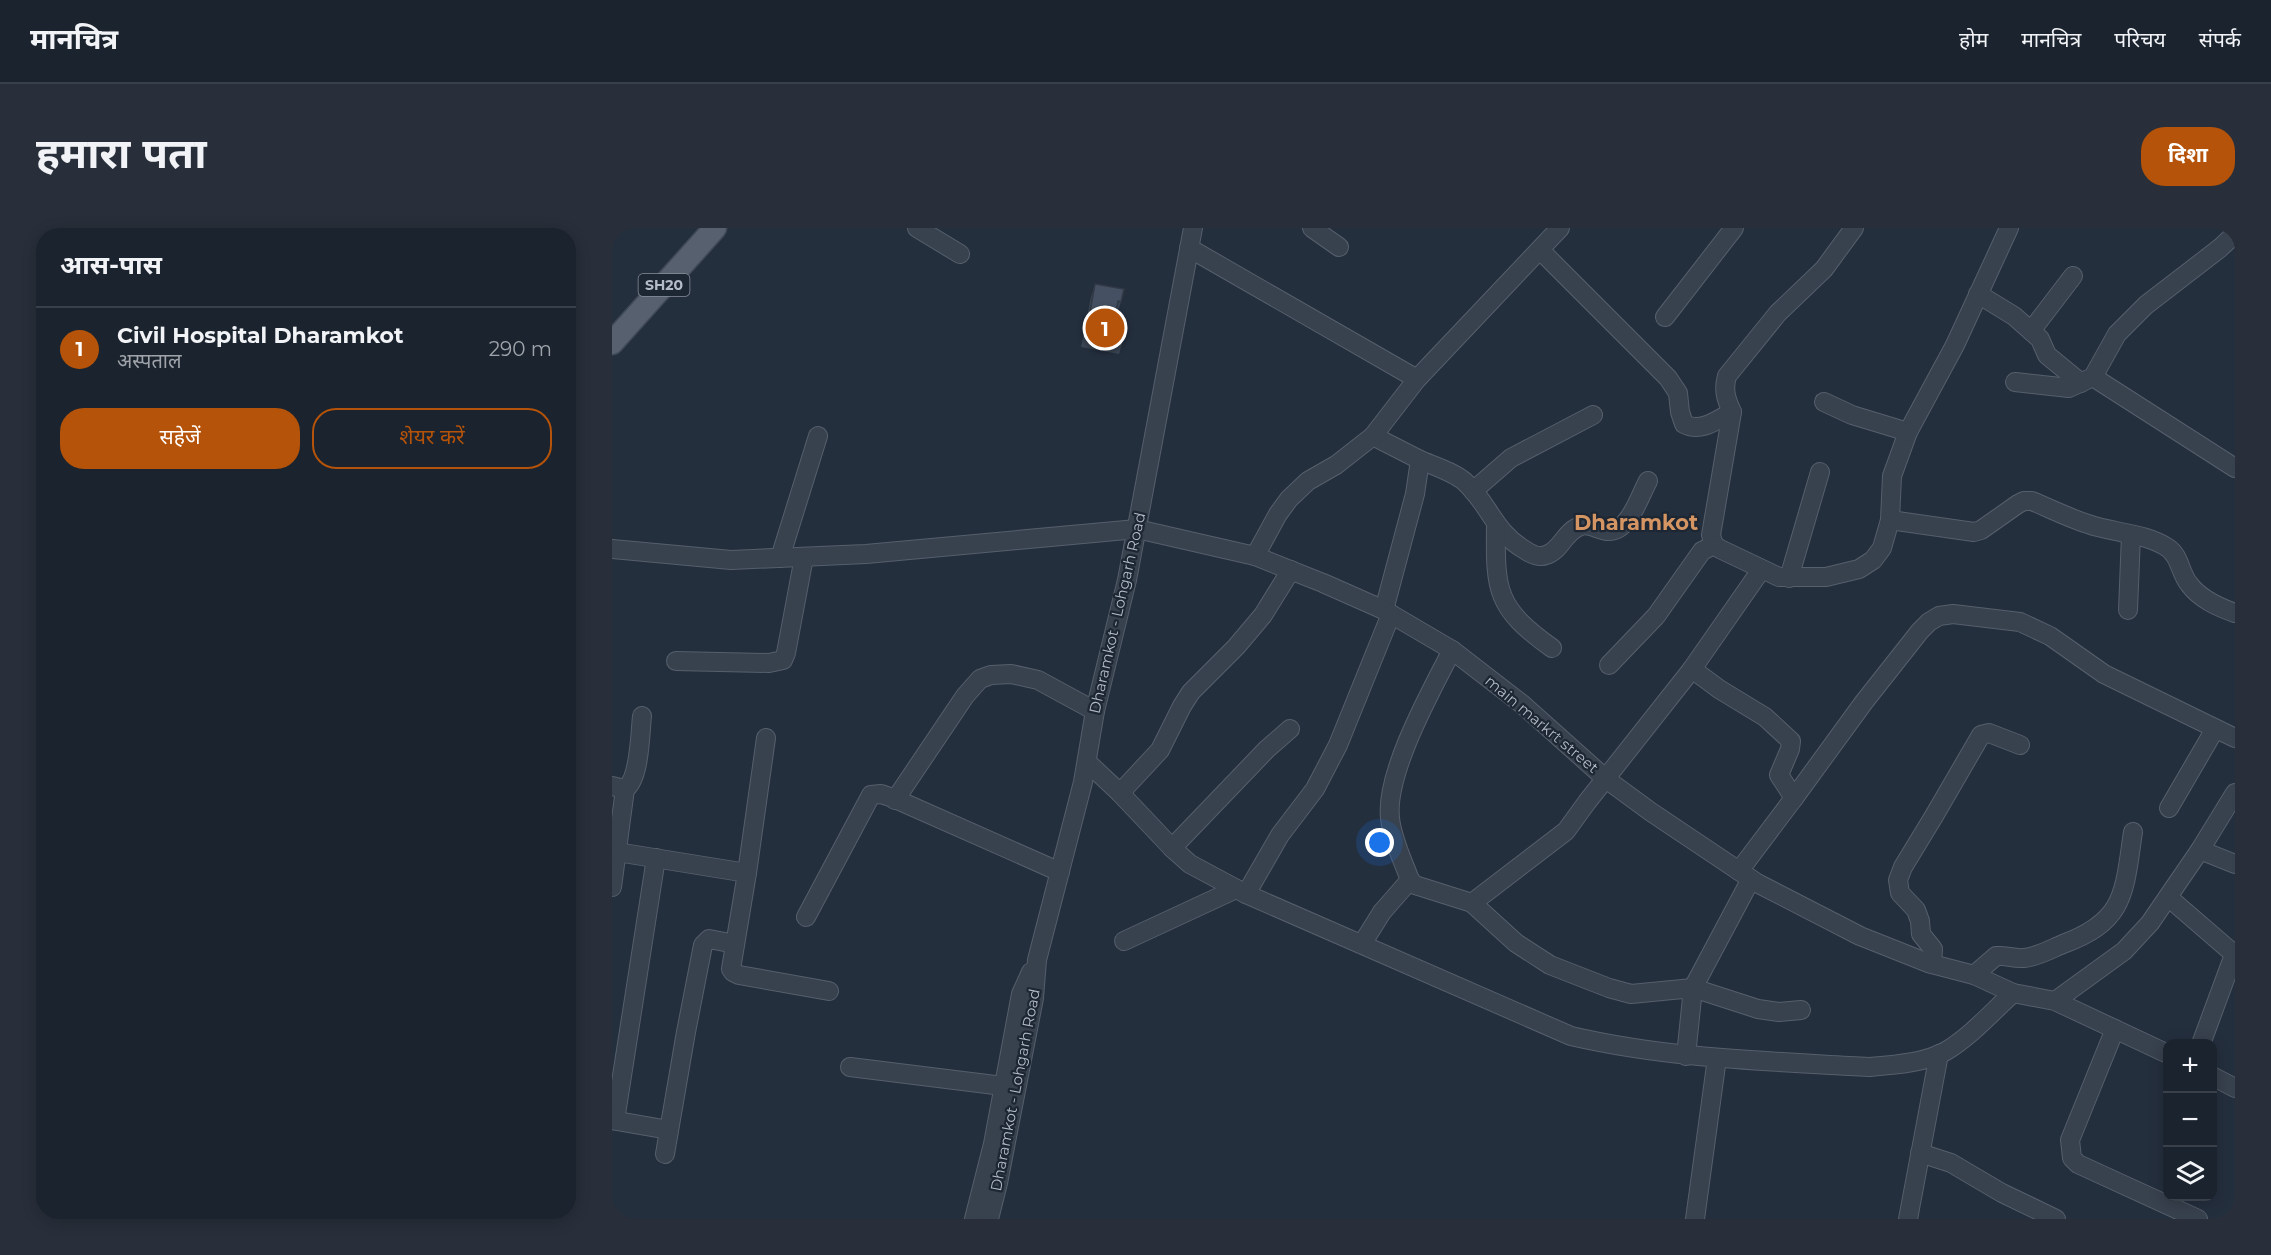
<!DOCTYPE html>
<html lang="hi">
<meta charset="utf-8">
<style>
:root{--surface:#1b232e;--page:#282f3a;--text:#f1f3f6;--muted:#a0a4aa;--line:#39404a;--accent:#b45309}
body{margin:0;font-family:Montserrat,"Noto Sans Devanagari",sans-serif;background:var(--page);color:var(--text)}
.controls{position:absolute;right:18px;bottom:18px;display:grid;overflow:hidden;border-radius:12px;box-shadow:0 3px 15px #0003}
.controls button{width:54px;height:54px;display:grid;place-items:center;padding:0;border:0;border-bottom:2px solid var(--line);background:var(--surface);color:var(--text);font:30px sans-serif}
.you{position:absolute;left:768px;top:615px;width:21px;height:21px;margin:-15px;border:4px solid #fff;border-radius:50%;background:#1a73e8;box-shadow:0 0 0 9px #1a73e833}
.badge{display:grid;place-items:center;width:39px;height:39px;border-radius:50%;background:var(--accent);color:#fff;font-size:20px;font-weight:700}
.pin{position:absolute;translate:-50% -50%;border:3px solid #fff;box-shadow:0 2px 6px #0006}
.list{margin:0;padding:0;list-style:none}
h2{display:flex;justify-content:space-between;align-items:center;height:78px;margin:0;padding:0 24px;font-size:26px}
h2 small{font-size:20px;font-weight:400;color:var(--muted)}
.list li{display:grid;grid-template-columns:39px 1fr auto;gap:18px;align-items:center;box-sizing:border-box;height:84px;padding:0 24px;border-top:2px solid var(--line)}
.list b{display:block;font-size:22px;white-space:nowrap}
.list p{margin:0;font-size:20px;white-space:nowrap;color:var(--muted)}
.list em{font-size:20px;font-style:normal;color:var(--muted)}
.actions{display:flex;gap:12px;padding:18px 24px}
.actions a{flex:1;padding:14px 0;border:2px solid var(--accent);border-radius:24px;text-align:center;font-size:21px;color:var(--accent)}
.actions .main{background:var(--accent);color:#fff}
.icon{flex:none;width:33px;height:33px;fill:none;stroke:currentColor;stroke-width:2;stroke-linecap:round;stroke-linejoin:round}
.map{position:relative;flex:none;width:1623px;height:991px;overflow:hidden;border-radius:24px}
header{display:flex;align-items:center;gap:36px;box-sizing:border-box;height:84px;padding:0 30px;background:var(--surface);border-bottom:2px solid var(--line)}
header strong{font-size:28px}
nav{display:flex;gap:33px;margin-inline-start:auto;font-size:21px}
.intro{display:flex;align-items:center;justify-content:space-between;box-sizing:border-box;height:144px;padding:0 36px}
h1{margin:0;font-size:42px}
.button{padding:15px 27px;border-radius:24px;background:var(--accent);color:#fff;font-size:21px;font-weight:700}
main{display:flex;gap:36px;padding:0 36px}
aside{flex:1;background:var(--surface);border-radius:24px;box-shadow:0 3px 15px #0003}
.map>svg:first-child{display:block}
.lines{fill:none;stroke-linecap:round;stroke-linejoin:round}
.minor-casing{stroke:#565f6c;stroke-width:20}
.major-casing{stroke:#414a57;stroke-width:25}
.minor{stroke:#38414e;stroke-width:18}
.major{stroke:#56606e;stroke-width:22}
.wall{fill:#3b4654}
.building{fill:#455162;stroke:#303945;stroke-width:1.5}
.labels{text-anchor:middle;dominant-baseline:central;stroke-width:4.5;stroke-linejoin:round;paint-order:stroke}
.shield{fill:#1d2633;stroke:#878f9c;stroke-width:1.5}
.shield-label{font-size:14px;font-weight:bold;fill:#b4bcc9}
.street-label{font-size:15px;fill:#b4bcc9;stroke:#1d2633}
.district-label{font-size:21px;font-weight:bold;fill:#d59563;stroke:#1d2633}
</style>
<header>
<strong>मानचित्र</strong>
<nav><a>होम</a><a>मानचित्र</a><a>परिचय</a><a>संपर्क</a></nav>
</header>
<div class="intro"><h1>हमारा पता</h1><a class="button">दिशा</a></div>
<main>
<aside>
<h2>आस-पास<small></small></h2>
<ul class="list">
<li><span class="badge">1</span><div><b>Civil Hospital Dharamkot</b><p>अस्पताल</p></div><em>290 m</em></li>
</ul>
<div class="actions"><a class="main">सहेजें</a><a>शेयर करें</a></div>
</aside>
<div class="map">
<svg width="1623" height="991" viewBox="0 0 1623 991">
<rect width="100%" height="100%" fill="#242f3e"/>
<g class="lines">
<defs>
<g id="minor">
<polyline points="305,0 348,26"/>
<polyline points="700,0 727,19"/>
<path d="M 1242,0 L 1212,41 L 1166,85 L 1115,148 C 1111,162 1114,171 1120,184 L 1099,307 L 1102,317 L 1108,321 L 1167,349 L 1214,349 L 1247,341 L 1261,332 L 1270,320 L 1278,292 L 1280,248 L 1296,204 L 1343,117 L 1397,0"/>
<polyline points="577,20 805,151"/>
<path d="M 928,22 L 1056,150 L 1066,165 L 1068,184 L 1072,196 C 1089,205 1105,192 1120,184"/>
<polyline points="1366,66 1402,88 1419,103 1428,111 1435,127 1469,155"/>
<polyline points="1053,89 1122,0"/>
<polyline points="1419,103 1461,48"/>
<polyline points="1481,149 1623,240"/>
<polyline points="1403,154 1457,160 1481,149 1505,106 1534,77 1608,20 1623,6"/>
<polyline points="1212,174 1240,187 1296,204"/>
<polyline points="761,208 808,232 803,266 772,382"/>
<path d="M 808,232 C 822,238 842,244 853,254 C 878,277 881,303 913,322 C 919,326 927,330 934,327 C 949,323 953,302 969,298 C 977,295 986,302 995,303 C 1017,305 1027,269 1036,253"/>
<polyline points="861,263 899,230 981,187"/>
<path d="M 1278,292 L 1362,304 L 1369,302 L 1406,276 L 1412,273 L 1420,273 C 1439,281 1457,290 1476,296 C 1501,305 1534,305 1556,320 C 1568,328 1568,345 1577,356 C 1588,371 1606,379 1623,385"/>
<path d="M 884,297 C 883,363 884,380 940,420"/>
<polyline points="0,321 119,332 254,326 525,301 643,328 711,355 772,382 840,422 910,476 994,551 1039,584 1145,655 1248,708 1316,735 1362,747 1401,765"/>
<polyline points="643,328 666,286 677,271 696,253 724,237 761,208 805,151 948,0"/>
<polyline points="168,330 206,208"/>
<polyline points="1177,350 1208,244"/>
<polyline points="1516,382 1519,307"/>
<polyline points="64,433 157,435 171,432 174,425 192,329"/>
<polyline points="997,437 1044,388 1090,323 1102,317"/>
<polyline points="1080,441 1107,461 1153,489 1179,513 1178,521 1167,547 1182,570 1127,643"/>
<polyline points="154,510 135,645 119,741 121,744 127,747 217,763"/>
<path d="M 475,534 L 508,565 L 561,621 L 578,636 L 634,666 L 959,808 C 1058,831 1156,833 1257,839 C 1282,837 1313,835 1334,823 C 1359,808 1380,784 1401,765 L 1443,773 L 1556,826"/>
<polyline points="0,558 13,561 0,659"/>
<path d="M 13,561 C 28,551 28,506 30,488"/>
<polyline points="508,565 548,522 570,478 579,464 624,419 651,387 679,342"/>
<polyline points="1182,570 1252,474 1308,403 1317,394 1327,388 1341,386 1408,394 1438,408 1492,446 1623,510"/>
<polyline points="283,572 353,468 368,451 379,447 399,446 426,452 483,483"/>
<polyline points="1557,580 1603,501"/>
<polyline points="560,620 655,521 678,501"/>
<polyline points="1588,622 1623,636"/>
<polyline points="5,624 135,645"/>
<path d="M 798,652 C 791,633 780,611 778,590 C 773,545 819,463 840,422"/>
<polyline points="634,666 668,607 703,561 726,517 779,386"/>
<polyline points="1556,669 1622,726"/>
<polyline points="860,675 954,603 975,574 1080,441 1149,342"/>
<polyline points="194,689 259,567 269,566 281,570 448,644"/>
<polyline points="512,713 624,661"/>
<polyline points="750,716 770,684 798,652 803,657 860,675 904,715 938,737 997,760 1019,766 1081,760 1146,781 1167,784 1189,782"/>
<polyline points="1320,736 1321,721 1309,706 1308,693 1304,682 1288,665 1286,652 1291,639 1322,588 1369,507 1377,505 1408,517"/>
<path d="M 1362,747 L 1384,728 C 1393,727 1402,731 1412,730 C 1425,729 1439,721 1451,716 C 1514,693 1512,664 1521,604"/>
<polyline points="1443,773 1512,723 1538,695 1588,622 1623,565"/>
<polyline points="1503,801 1458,912 1460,930 1466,936 1586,991"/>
<polyline points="1589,816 1623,724"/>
<polyline points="1074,828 1081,760 1139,651"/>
<polyline points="238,839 391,858"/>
<polyline points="1600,848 1623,860"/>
<polyline points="0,892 4,886 7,867 44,630"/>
<polyline points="0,892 57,902"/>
<polyline points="1308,925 1339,935 1390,965 1444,991"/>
<polyline points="53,926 74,804 91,717 97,711 123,716"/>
<polyline points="362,991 381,916 409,766 419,744"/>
<polyline points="377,991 386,955 422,770 425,732 471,554 483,483 515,352 581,0"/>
<polyline points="1083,991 1105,830"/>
<polyline points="1296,991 1327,826"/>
</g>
<polyline id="major" points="0,115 103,0"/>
</defs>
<use href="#minor" class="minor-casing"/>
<use href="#major" class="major-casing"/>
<use href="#minor" class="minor"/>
<use href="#major" class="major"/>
</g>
<polygon class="wall" points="483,56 509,74 505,85 506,90 512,101 511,104 511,113 507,126 469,119 479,69"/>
<polygon class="building" points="483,56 512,61 509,74 506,73 504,85 507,85 506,90 514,91 512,101 504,100 504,102 513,104 511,113 474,106"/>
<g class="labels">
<rect class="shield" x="26.5" y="46" width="51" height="22" rx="4.5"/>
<g class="shield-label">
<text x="52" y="57">SH20</text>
</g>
<g class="street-label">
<text transform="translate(505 385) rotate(-77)">Dharamkot - Lohgarh Road</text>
<text transform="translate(930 496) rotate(40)">main markrt street</text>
<text transform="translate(403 862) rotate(-79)">Dharamkot - Lohgarh Road</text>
</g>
<g class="district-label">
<text x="1024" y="294">Dharamkot</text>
</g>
</g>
</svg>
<div class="controls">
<button>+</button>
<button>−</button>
<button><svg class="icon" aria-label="layers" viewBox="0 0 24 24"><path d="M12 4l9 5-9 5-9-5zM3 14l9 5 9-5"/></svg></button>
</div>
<div class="you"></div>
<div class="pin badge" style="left:493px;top:100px">1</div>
</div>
</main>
